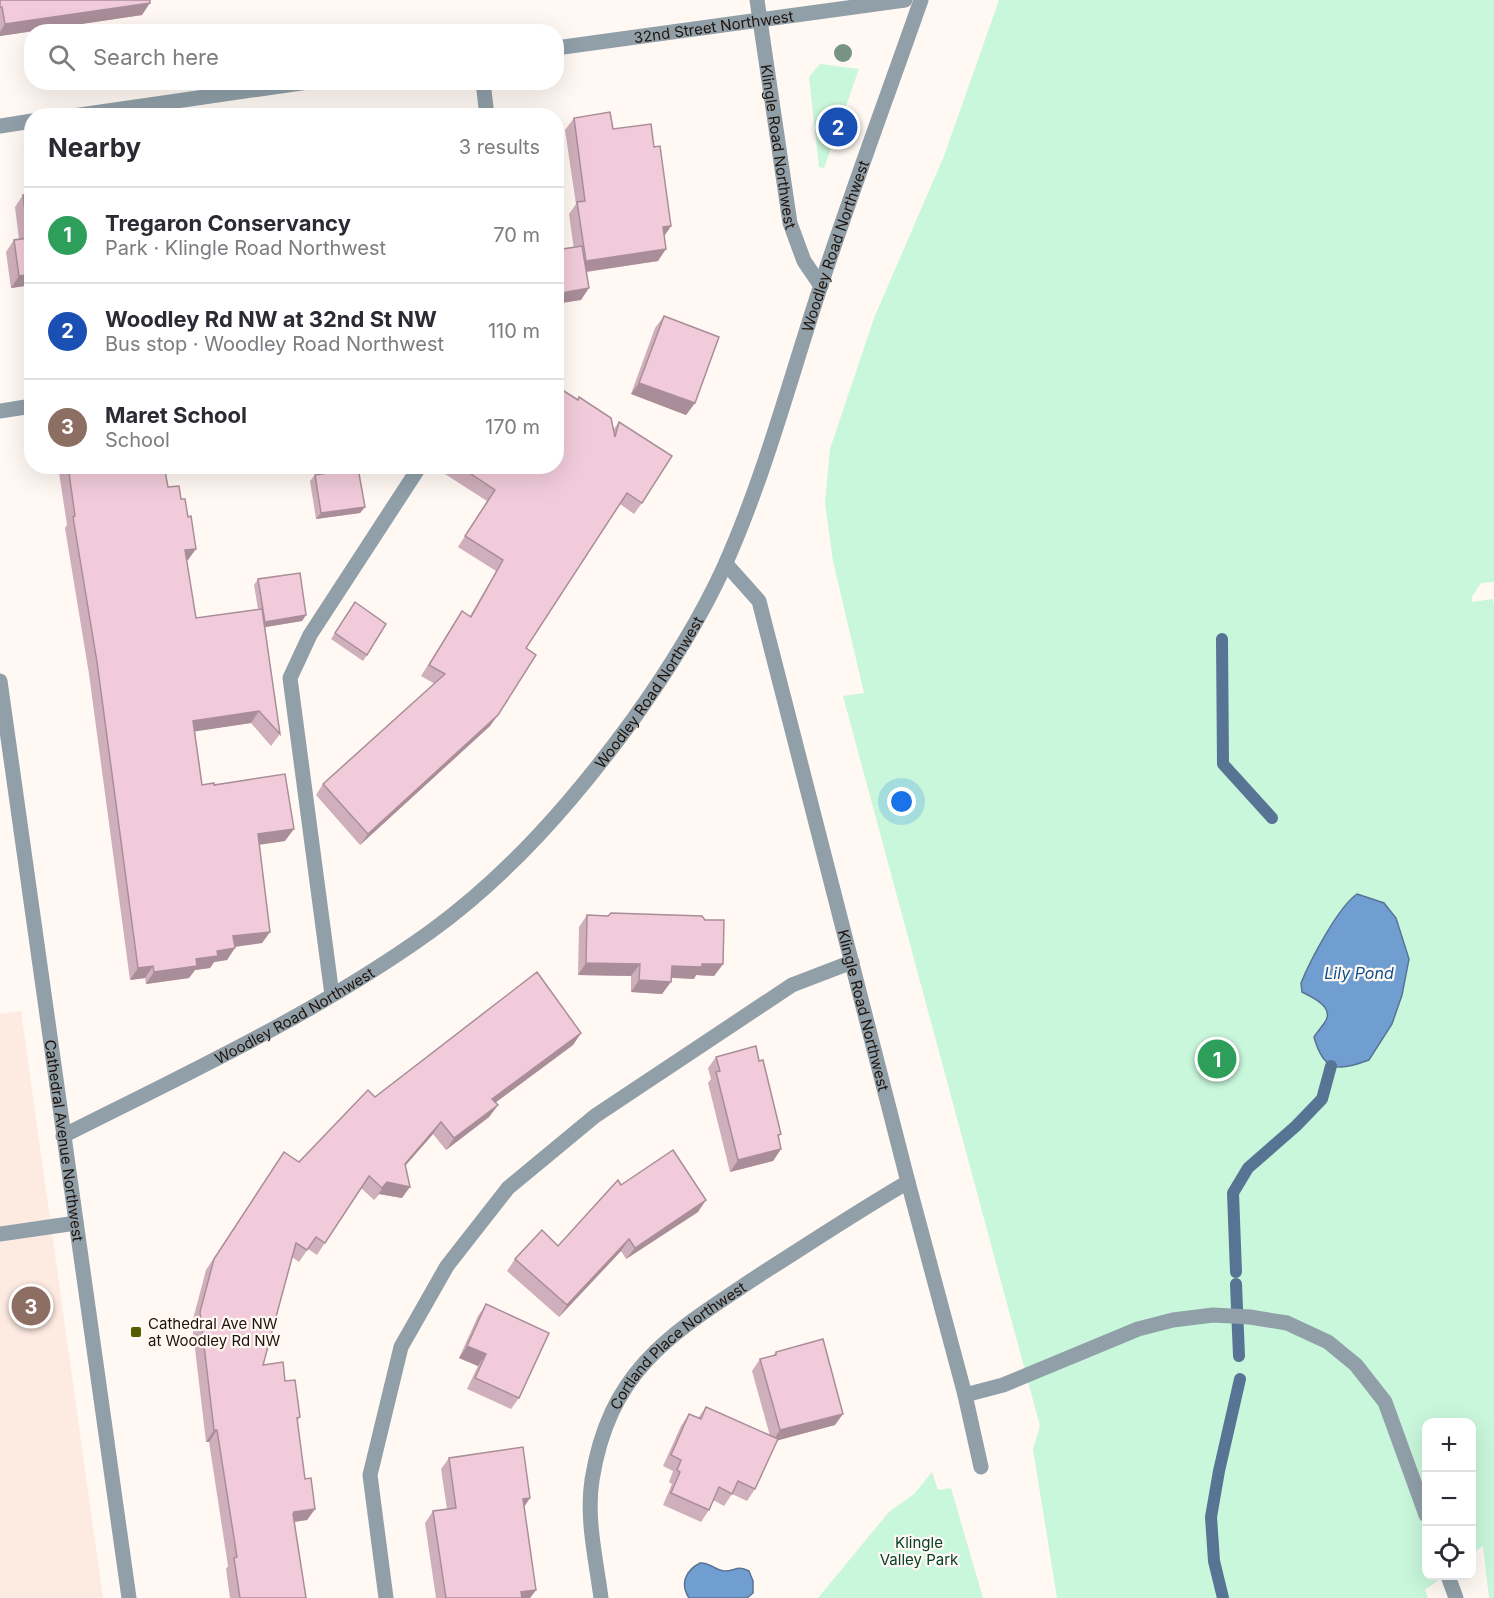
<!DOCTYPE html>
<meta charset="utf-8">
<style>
:root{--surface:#fff;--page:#f2f2f3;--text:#2b2b33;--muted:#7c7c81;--line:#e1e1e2;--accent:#111827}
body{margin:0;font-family:Inter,sans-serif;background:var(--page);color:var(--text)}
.controls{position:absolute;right:18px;bottom:18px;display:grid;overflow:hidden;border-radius:12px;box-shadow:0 6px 24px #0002}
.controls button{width:54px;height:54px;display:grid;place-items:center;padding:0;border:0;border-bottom:2px solid var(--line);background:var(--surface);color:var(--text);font:30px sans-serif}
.you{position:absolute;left:902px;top:802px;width:21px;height:21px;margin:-15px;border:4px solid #fff;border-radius:50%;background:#1a73e8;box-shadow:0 0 0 9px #1a73e833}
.badge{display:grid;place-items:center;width:39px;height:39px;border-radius:50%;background:var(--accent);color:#fff;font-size:20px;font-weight:700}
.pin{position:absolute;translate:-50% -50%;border:3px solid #fff;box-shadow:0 2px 6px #0006}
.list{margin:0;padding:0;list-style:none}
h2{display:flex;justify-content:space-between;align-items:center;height:78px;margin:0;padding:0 24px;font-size:26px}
h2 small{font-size:20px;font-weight:400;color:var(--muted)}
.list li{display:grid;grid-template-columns:39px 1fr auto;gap:18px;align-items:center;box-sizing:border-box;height:96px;padding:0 24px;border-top:2px solid var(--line)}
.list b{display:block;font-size:22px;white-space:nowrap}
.list p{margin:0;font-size:20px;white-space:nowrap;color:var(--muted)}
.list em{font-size:20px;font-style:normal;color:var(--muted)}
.icon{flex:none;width:33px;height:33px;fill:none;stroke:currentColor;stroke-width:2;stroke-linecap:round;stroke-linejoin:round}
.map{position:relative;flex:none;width:1494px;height:1598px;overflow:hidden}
.search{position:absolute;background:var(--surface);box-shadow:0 6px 24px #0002;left:24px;top:24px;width:540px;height:66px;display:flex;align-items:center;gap:15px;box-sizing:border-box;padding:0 21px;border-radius:24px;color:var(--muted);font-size:22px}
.panel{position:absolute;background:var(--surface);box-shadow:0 6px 24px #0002;left:24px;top:108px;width:540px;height:366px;border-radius:24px}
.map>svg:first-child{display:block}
.education{fill:#fdebe1}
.green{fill:#c9f7db}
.water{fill:#719ed0;stroke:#587495;stroke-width:1.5}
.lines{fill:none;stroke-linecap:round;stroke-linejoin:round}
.stream{stroke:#587495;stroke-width:12}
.lane{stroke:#909fa8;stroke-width:15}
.street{stroke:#909fa8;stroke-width:15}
.tree{fill:#779383}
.wall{fill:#cfafbb}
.shaded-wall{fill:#a98e99}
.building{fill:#f1cbda;stroke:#a98e99;stroke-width:1.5}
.poi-dot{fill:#546000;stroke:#fff8f3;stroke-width:2}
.labels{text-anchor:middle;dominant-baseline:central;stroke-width:4.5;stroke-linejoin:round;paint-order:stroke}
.street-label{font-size:15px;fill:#1f130b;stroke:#fff8f3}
.poi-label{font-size:15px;fill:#1f130b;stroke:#fff8f3;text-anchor:start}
.park-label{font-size:15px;fill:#074028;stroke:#fff8f3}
.water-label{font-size:16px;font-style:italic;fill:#0c518e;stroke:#fff8f3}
</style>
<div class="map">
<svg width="1494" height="1598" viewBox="0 0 1494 1598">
<rect width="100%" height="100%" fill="#fff8f3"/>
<polygon class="education" points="21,1011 103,1598 0,1598 0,1014"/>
<g class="green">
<polygon points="999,0 1494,0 1494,582 1481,583 1472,597 1472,602 1493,599 1494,605 1494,1598 1489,1598 1483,1546 1472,1554 1472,1422 1426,1422 1426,1576 1444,1576 1425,1590 1428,1598 1057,1598 1033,1449 1040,1426 843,696 864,693 833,561 825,503 830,449 874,318 944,156"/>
<polygon points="820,64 859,69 824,168 819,167 809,77"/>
<polygon points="932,1472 938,1490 951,1488 983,1598 818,1598 889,1512 914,1494"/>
</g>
<g class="water">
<path d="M 1357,894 L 1384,903 L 1396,918 L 1409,959 L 1402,995 L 1392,1024 L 1369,1060 C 1338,1071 1324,1073 1314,1037 C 1317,1032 1322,1027 1325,1022 C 1335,1007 1312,997 1302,992 L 1301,983 C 1310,961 1338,907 1357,894 Z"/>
<path d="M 700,1563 C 709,1562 715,1570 724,1571 C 736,1571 736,1565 749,1571 L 753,1581 L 753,1593 L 747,1598 L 689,1598 C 680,1584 685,1571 700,1563 Z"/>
</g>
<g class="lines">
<g class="stream">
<polyline points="1222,639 1223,764 1272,818"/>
<polyline points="1236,1272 1233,1193 1248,1168 1296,1126 1322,1099 1331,1066"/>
<polyline points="1236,1284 1239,1356"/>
<polyline points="1223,1598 1214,1561 1211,1517 1219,1471 1240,1379"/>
</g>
<g class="lane">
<polyline points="483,82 487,116"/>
<polyline points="0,411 32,406"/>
<polyline points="332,995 290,678 310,635 420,466"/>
<polyline points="0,1234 76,1223"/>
<polyline points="965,1395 1003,1385 1138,1329 1173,1320 1213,1315 1250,1317 1287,1323 1328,1342 1356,1365 1385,1402 1426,1515"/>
<polyline points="1448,1576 1456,1598"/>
<polyline points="386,1598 370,1475 401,1347 447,1266 508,1188 595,1116 792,985 852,962"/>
</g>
<g class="street">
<path id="s1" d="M 757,0 L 790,223 L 804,261 L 821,286"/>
<path id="s2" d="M 556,48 L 905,0"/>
<polyline points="73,116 308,82"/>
<polyline points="0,126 32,121"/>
<path id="s3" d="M 726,564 L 759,601 L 908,1182 L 965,1395 L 981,1467"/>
<path id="s4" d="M 0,681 L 129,1598"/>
<path id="s5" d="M 63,1136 C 188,1073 317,1013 430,932 C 510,874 574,800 632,721 C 667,672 699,622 724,567 C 764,478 789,383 819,291 C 851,193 887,97 921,0"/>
<path id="s6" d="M 601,1598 C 596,1559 586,1519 592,1480 C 610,1367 674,1332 761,1274 C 810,1243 858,1211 908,1182"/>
</g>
</g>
<circle class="tree" cx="843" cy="53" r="9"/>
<g class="wall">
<polygon points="0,0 142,15 0,36"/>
<polygon points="574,118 613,129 654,147 671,226 664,236 658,261 587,272 581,300 569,214 576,204 565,130"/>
<polygon points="32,194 32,337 31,338 25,286 11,288 6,252 14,240 19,239 15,207 23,195"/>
<polygon points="664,316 695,403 686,415 631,394 655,328"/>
<polygon points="619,422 642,503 634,514 620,504 526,648 490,726 360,845 316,795 323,784 435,684 421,676 462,611 470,616 496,571 458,547 487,501 445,474 450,466 556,466 613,430"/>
<polygon points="58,466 164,466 168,487 188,560 186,560 196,618 258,609 254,585 258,579 306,615 302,621 265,627 280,734 271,746 251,723 195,731 202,785 214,785 285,841 259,845 270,932 262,943 235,947 227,960 214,962 210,968 195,970 189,978 146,984 145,978 130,980 89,674 65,528 67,525"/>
<polygon points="315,475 365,507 360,513 316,519 310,481"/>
<polygon points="351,608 367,655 363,661 331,639"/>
<polygon points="587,915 723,964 714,976 696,975 694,979 671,978 662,994 631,992 631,976 578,975 579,927"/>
<polygon points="581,1033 573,1045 495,1103 498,1105 489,1117 446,1150 433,1134 406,1165 402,1198 379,1194 374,1200 361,1188 317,1255 308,1249 299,1262 292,1257 263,1365 285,1381 300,1417 297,1421 305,1479 315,1509 307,1520 294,1522 306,1598 230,1598 226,1569 228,1566 209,1442 206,1442 192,1323 206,1270 276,1164 299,1162 375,1097"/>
<polygon points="716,1057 759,1061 781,1134 778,1137 781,1149 773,1161 730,1172 708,1083 711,1079 708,1068"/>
<polygon points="621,1185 698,1212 626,1259 621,1251 559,1317 507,1271 515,1259 558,1246"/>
<polygon points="486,1304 519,1398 511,1409 467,1389 478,1366 459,1358 478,1316"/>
<polygon points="776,1352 835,1425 777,1440 755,1489 747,1501 732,1494 724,1506 713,1500 709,1510 701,1522 663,1505 672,1484 669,1482 673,1471 663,1466 681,1426 689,1414 698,1418 706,1407 770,1436 752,1371 760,1359 773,1356"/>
<polygon points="449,1458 530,1498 524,1506 536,1590 530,1598 436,1598 425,1523 433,1511 447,1509 441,1469"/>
</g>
<g class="shaded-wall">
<polygon points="150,3 142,15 0,36 0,32 5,24"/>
<polygon points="671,226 663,238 663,227"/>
<polygon points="666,249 658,261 577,273 586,261"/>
<polygon points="32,274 32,276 25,286 11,288 19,276"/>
<polygon points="589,288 581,300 556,304 556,294"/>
<polygon points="639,383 695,403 686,415 631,394"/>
<polygon points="365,507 360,513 316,519 321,513"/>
<polygon points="196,549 188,560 177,562 185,550"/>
<polygon points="306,615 302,621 260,628 265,622"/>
<polygon points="259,711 251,723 185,733 193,721"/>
<polygon points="498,715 490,726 360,845 368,834"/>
<polygon points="294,829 285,841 249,846 258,834"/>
<polygon points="270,932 262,943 225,948 233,936"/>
<polygon points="235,948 227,960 214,962 210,968 195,970 189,978 146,984 154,972 196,959 217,951"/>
<polygon points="586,963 640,964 631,976 578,975"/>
<polygon points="702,964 723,964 714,976 696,975 694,979 664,977 672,966"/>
<polygon points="153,966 145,978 130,980 138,968"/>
<polygon points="639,980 671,982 662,994 631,992"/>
<polygon points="581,1033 573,1045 484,1111 492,1099"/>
<polygon points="498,1105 489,1117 446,1150 454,1138"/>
<polygon points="441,1122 433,1134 397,1175 405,1164"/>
<polygon points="781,1149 773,1161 730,1172 738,1160"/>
<polygon points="387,1182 410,1187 402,1198 379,1194 374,1200"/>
<polygon points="706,1200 698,1212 626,1259 635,1248"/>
<polygon points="629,1239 621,1251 559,1317 567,1305"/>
<polygon points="467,1346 486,1354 478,1366 459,1358"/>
<polygon points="843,1414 835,1425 772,1442 780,1430"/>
<polygon points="214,1430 217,1430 209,1442 206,1442"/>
<polygon points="530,1498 522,1510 523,1499"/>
<polygon points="315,1509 307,1520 286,1523 294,1512"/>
<polygon points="536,1590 530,1598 517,1598 521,1592"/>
</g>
<g class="building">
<polygon points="0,0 150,0 150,3 5,24 2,7 0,7"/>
<polygon points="610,112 613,129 651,124 654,147 660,146 671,226 663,227 666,249 586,261 577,202 585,201 574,118"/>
<polygon points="32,194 32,274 19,276 14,240 28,238 23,195"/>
<polygon points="582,246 589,288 556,294 556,250"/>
<polygon points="664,316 719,337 695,403 639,383"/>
<polygon points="556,386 578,400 579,397 611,418 615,437 619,422 672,456 642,503 627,493 526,648 536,655 498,715 368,834 323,784 445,674 429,665 462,611 471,617 503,560 465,536 495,490 459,466 556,466"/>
<polygon points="68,466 164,466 168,487 179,486 181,499 185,499 188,517 191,516 196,549 185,550 196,618 262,609 280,734 259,711 193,721 202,785 214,783 214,785 285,774 294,829 258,834 270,932 233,936 235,948 217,951 218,956 196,959 197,966 154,972 153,966 138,968 97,662 73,517 75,516"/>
<polygon points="358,468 365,507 321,513 315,475"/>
<polygon points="300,573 306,615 265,622 258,579"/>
<polygon points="355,602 386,624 367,655 335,633"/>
<polygon points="611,913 702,916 705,920 724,920 723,964 702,964 702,967 672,966 671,982 639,980 640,964 586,963 587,915 608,916"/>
<polygon points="537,972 581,1033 492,1099 498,1105 454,1138 441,1122 405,1164 410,1187 387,1182 382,1188 369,1176 325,1243 316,1237 307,1250 296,1243 263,1365 283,1362 285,1381 295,1380 300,1417 297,1418 305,1479 311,1478 315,1509 294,1512 293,1514 306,1598 240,1598 234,1558 237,1557 217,1430 214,1430 200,1312 214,1259 284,1152 299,1162 368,1090 375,1097"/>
<polygon points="756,1046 759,1061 763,1060 781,1134 778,1135 781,1149 738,1160 716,1072 720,1071 716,1057"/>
<polygon points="673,1150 706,1200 635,1248 629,1239 567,1305 515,1259 542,1230 558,1246 618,1180 621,1185"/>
<polygon points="486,1304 549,1333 519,1398 475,1378 486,1354 467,1346"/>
<polygon points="823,1339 843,1414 780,1430 760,1359 776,1355 776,1352"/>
<polygon points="706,1407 778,1439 755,1489 738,1481 732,1494 719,1487 709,1510 671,1493 680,1472 677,1470 681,1460 671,1455 689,1414 701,1419"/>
<polygon points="523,1447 530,1498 523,1499 536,1590 521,1592 522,1598 446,1598 433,1511 456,1508 449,1458"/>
</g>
<rect class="poi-dot" x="130" y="1326" width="12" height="12" rx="3"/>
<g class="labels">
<g class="street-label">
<text stroke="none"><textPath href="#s2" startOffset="159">32nd Street Northwest</textPath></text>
<text stroke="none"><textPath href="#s1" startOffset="148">Klingle Road Northwest</textPath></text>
<text stroke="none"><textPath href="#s5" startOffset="1233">Woodley Road Northwest</textPath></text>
<text stroke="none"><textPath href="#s5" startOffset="747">Woodley Road Northwest</textPath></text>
<text stroke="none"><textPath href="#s3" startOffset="472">Klingle Road Northwest</textPath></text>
<text stroke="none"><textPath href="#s5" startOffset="261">Woodley Road Northwest</textPath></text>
<text stroke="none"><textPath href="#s4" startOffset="464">Cathedral Avenue Northwest</textPath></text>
<text stroke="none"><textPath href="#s6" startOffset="285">Cortland Place Northwest</textPath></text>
</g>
<g class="poi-label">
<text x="148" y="1323">Cathedral Ave NW<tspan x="148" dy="17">at Woodley Rd NW</tspan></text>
</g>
<g class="park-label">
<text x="919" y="1542">Klingle<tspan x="919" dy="17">Valley Park</tspan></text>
</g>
<g class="water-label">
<text x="1359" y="973">Lily Pond</text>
</g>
</g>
</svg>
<div class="controls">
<button>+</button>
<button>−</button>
<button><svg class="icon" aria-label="locate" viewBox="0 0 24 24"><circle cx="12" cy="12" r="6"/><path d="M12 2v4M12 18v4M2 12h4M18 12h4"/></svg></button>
</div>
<div class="you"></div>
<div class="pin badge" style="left:1217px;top:1059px;background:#2e9e5b">1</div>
<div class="pin badge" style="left:838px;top:127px;background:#1a4fb4">2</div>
<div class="pin badge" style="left:31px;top:1306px;background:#8d6e63">3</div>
<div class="search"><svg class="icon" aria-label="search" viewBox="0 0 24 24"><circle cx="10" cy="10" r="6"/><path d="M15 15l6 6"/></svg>Search here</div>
<section class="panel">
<h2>Nearby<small>3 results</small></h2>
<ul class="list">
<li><span class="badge" style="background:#2e9e5b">1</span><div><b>Tregaron Conservancy</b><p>Park · Klingle Road Northwest</p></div><em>70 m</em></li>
<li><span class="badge" style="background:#1a4fb4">2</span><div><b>Woodley Rd NW at 32nd St NW</b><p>Bus stop · Woodley Road Northwest</p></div><em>110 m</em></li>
<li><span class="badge" style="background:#8d6e63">3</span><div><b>Maret School</b><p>School</p></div><em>170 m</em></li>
</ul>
</section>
</div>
